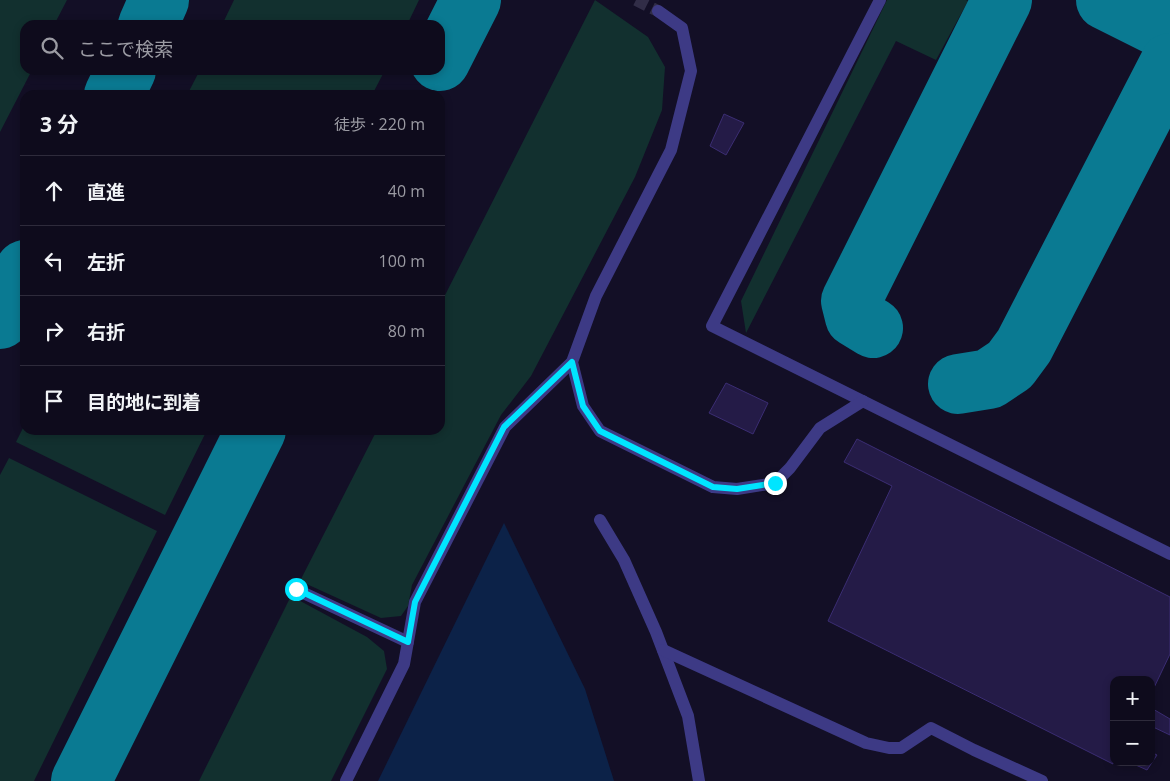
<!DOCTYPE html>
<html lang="ja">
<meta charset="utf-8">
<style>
:root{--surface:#0e0b1c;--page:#171425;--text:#f1f3f6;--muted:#9b9ba3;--line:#2e2b3b}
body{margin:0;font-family:"Open Sans","Noto Sans JP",sans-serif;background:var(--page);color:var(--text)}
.controls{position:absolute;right:15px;bottom:15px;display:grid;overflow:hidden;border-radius:10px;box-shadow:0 2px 8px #0003}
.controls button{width:45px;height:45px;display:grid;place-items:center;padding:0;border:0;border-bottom:1px solid var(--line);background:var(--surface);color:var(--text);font:25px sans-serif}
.stop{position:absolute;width:15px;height:15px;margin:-11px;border:4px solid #00e5ff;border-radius:50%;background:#fff}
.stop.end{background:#00e5ff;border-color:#fff;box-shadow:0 1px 5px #0008}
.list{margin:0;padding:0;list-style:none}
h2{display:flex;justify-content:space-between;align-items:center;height:65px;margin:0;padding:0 20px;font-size:21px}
h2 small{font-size:16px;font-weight:400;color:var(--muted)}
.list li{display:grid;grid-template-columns:32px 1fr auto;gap:15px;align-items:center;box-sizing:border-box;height:70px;padding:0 20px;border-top:1px solid var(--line)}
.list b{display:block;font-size:19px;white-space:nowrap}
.list em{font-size:16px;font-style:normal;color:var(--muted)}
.icon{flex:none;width:28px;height:28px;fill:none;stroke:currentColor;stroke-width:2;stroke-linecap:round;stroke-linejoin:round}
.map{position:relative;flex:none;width:1170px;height:781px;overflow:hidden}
.search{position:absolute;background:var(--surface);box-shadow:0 2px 8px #0003;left:20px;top:20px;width:425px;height:55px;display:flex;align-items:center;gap:12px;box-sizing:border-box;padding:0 18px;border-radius:15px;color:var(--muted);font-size:19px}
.panel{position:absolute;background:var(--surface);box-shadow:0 2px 8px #0003;left:20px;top:90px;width:425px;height:345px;border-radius:15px}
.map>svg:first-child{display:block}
.green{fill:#12302f}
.water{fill:#0c2248}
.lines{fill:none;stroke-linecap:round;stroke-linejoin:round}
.taxiway{stroke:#0a7a92;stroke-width:60}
.building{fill:#241b47;stroke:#3b2d73}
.minor-tunnel{stroke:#312d47;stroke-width:12;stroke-dasharray:12 6;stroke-linecap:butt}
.minor{stroke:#3d3a85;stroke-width:12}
.route{stroke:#00e5ff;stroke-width:6}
</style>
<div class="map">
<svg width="1170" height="781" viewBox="0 0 1170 781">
<rect width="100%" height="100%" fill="#130f26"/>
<g class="green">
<polygon points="0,0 67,0 54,25 25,25 25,70 32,70 0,132"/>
<polygon points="234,0 419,0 407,25 222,25"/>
<polygon points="595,0 648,37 665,67 662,110 635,177 531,376 501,415 412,585 408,606 401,616 381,618 300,581 377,430 440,430 440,305"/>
<polygon points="887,0 966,0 968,1 936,60 896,41 746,333 741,301"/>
<polygon points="200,70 385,70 372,95 187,95"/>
<polygon points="25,424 25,430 207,430 165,515 16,442"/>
<polygon points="9,458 157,531 34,781 0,781 0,475"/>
<polygon points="291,596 367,637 384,651 387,669 331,781 199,781"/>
</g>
<polygon class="water" points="504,523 585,689 614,781 378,781"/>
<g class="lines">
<g class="taxiway">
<polyline points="1106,0 1170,32"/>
<polyline points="148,25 159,0"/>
<polyline points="440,61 471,0"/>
<polyline points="114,95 126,70"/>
<polyline points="0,319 25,270"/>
<polyline points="873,328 855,317 851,301 1002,0"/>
<polyline points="958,384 989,379 1010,365 1024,346 1170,63"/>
<polyline points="81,781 256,430"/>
</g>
</g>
<g class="building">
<polygon points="724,114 744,123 726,155 710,146"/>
<polygon points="726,383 768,403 753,434 709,413"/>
<polygon points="857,439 1170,597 1170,654 1151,694 1151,680 1114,680 1113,764 828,621 892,486 844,462"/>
<polygon points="1153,709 1170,719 1170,735 1151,726 1151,716"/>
<polygon points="1151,752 1157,755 1147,770 1129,762 1151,762"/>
</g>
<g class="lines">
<polyline class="minor-tunnel" points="636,0 658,11"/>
<g class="minor">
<polyline points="880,0 712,326 1170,554"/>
<polyline points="658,11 682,28 691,71 671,150 596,296 572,362 583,406 600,431 713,487 737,489 775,483 790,468 820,428 863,401"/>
<polyline points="600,520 624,560 656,632 688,716 699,781"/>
<polyline points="295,589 408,642"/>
<polyline points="663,650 866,743 889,748 901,748 931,728 974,750 1042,781"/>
<polyline points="346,781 404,664 415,602 505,427 572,362"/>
</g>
</g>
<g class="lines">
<polyline class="route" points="296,589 408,642 415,602 504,427 572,362 583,406 600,431 713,487 737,489 775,483"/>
</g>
</svg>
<div class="controls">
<button>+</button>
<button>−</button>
</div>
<div class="stop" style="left:296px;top:589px"></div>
<div class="stop end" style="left:775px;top:483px"></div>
<div class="search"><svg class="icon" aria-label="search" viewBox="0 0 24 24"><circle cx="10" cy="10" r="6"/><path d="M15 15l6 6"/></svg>ここで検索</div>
<section class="panel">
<h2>3 分<small>徒歩 · 220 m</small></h2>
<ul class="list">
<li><svg class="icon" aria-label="ahead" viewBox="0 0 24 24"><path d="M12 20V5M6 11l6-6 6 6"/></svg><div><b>直進</b></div><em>40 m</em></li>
<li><svg class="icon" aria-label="left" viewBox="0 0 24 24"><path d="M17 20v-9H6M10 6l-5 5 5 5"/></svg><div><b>左折</b></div><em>100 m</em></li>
<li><svg class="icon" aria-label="right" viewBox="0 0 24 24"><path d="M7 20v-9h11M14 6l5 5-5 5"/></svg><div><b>右折</b></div><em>80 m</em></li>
<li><svg class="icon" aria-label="arrive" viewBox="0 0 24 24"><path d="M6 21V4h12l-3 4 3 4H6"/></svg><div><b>目的地に到着</b></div></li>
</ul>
</section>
</div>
